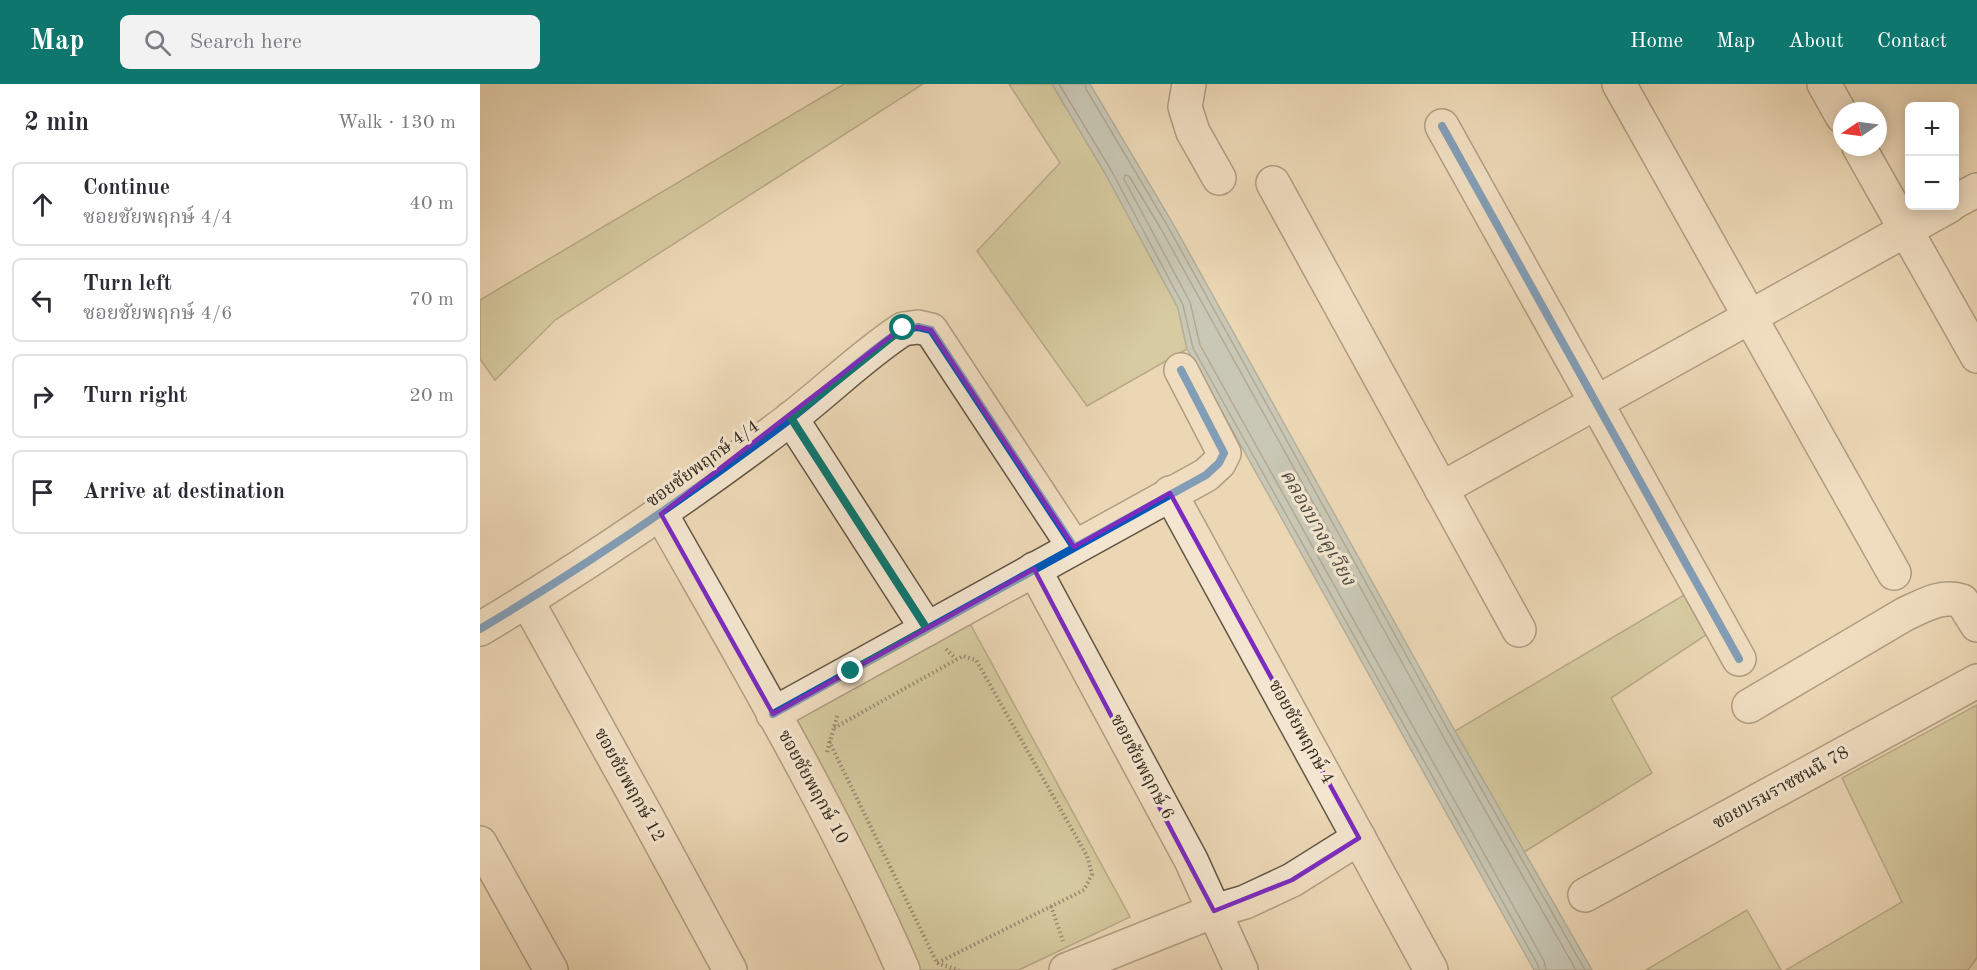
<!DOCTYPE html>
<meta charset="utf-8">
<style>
:root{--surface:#fff;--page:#f2f2f3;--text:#2b2b33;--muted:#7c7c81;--line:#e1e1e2;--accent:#0f766e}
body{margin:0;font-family:"Old Standard TT","Noto Serif Thai",serif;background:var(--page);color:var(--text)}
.controls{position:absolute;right:18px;top:18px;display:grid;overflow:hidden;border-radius:9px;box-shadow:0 3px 15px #0003}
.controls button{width:54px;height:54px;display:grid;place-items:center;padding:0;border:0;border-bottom:2px solid var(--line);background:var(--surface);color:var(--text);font:30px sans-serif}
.compass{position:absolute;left:1353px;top:18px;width:54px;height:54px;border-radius:50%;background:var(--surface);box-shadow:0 3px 15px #0003;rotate:257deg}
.stop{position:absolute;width:18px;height:18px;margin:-14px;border:4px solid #0f766e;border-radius:50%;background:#fff}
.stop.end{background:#0f766e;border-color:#fff;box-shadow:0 2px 6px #0008}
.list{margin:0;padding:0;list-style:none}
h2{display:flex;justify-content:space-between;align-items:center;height:78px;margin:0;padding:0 24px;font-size:26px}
h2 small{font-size:20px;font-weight:400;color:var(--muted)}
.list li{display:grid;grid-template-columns:39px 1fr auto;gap:18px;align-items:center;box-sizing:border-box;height:84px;margin:0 12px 12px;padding:0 12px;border:2px solid var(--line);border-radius:9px}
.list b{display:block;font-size:22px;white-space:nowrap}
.list p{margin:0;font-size:20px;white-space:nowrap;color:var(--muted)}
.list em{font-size:20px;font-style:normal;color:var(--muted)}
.icon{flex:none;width:33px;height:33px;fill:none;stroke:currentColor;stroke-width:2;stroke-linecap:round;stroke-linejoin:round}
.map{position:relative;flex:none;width:1497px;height:886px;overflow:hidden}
header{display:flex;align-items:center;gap:36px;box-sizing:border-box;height:84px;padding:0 30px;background:var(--accent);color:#fff}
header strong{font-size:28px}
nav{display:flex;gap:33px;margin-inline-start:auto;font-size:21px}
.search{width:420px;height:54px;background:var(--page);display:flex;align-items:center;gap:15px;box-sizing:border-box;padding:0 21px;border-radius:9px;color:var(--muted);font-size:22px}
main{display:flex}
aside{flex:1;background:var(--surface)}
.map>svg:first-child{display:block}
.green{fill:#bdbd8a;stroke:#7a7454;stroke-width:1.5}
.water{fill:#9eb7b9;stroke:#747f7b;stroke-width:1.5}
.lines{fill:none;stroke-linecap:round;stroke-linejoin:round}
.shore{stroke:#6a726c;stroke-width:1.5}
.minor-casing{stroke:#645744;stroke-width:36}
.path{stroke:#362c1e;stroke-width:4;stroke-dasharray:1.5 3;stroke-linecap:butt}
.minor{stroke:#f3e5cf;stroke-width:33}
.cycleway-casing{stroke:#f3e5cf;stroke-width:11}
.cycleway{stroke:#0057b8;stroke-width:8}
.route{stroke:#0f766e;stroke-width:8}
.marked{fill:none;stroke:#7b2cbf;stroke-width:4.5;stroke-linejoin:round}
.labels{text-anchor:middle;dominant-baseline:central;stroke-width:6;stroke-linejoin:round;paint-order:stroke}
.street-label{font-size:18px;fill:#362c1e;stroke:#f3e5cf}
.water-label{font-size:20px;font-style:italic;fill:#504f45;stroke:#f3e5cf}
</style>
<header>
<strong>Map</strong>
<div class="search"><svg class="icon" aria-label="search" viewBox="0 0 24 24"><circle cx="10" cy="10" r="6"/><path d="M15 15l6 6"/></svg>Search here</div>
<nav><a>Home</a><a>Map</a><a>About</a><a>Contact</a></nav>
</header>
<main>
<aside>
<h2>2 min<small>Walk · 130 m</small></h2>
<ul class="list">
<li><svg class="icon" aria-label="ahead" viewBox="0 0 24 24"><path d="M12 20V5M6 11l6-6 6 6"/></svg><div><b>Continue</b><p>ซอยชัยพฤกษ์ 4/4</p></div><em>40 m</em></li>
<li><svg class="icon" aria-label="left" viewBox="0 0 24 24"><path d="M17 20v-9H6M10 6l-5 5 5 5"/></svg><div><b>Turn left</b><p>ซอยชัยพฤกษ์ 4/6</p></div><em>70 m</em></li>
<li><svg class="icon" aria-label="right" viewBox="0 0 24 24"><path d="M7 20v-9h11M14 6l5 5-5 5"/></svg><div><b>Turn right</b></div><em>20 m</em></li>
<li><svg class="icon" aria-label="arrive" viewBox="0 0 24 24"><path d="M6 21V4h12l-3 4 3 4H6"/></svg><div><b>Arrive at destination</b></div></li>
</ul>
</aside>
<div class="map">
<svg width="1497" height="886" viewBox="0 0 1497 886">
<rect width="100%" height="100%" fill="#ecd7b5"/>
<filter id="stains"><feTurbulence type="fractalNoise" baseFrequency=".00333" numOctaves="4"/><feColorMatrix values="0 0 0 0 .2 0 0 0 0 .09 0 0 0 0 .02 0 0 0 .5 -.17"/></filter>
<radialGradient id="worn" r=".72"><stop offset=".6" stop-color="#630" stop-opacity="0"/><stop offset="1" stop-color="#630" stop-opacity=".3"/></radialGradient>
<g class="green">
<polygon points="364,0 443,0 75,236 15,296 0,275 0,216"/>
<polygon points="529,0 572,0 625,89 698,224 707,265 607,322 497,167 580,79"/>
<polygon points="1204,511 1226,551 1131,614 1172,689 1044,768 975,647"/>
<polygon points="488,536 650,833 539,886 437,886 313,637"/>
<polygon points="1497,621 1497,874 1488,886 1306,886 1422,818 1362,694"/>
<polygon points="1267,826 1301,886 1166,886"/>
</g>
<polygon class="water" points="572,0 610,0 692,138 975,647 1112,886 1054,886 707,265 698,224 625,89"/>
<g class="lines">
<g class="shore">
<polyline points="579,0 631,86 703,221 713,264 1058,881 1059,886"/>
<polyline points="605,0 606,5 687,141 970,650 1105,886"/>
<polyline points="1066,886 1064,877 720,261 710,218 644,95 645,91 649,92 681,145 964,654 1096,886"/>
</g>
<defs>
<g id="minor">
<polyline points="709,0 705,23 713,48 739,94"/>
<polyline points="1139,0 1414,489"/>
<polyline points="1344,0 1362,32"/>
<polyline points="962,42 1259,575"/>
<polyline points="1379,63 1497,272"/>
<polyline points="793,99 1039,546"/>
<polyline points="1474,118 1497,106"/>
<polyline points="311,334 447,545"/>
<polyline points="961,405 1469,122"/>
<polyline points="690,409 951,886"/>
<path d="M 181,430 C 266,580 354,728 423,886"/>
<polyline points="554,485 711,776 761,886"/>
<polyline points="47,517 167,733 250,886"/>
<path d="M 0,545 C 107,481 210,411 309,336 C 348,306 383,271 423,245 L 438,243 L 451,246 L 594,463"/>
<path d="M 1269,622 L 1425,530 C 1443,522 1462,510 1482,517 L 1497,541"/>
<polyline points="293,630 726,391 739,379 744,369 701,286"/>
<polyline points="0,759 71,886"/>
<polyline points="1105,811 1497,597"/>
<polyline points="586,886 734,827 765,818 812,796 879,754"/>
</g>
</defs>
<use href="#minor" class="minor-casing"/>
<g class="path">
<polyline points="466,565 476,575"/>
<polyline points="349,657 457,879 604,806 612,790 607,772 496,576 483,572 352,645"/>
<polyline points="347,668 358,629"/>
<polyline points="571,822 583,857"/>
<polyline points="457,879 479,886"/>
</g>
<use href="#minor" class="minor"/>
<defs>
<g id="cycleway">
<polyline points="962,42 1259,575"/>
<path d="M 0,545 C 107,481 210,411 309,336 C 348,306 383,271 423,245 L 438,243 L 451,246 L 594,463"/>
<polyline points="293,630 726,391 739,379 744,369 701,286"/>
</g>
</defs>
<use href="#cycleway" class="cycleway-casing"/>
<use href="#cycleway" class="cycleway"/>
</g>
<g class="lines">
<polyline class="route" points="371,587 447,545 311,334 423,244"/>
</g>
<path d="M0 0H1497V886H0ZM 438,243 L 451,246 L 594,463 L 690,409 L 879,754 L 812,796 L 734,827 L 554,485 L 293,630 L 181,430 L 411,252 Z" fill="#ecd7b5" fill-opacity=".55" fill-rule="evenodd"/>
<path class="marked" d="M 438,243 L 451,246 L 594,463 L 690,409 L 879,754 L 812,796 L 734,827 L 554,485 L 293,630 L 181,430 L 411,252 Z"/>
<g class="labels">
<g class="street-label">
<text transform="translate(223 380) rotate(-36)">ซอยชัยพฤกษ์ 4/4</text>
<text transform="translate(821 648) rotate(61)">ซอยชัยพฤกษ์ 4</text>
<text transform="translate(662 683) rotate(62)">ซอยชัยพฤกษ์ 6</text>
<text transform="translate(149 701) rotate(61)">ซอยชัยพฤกษ์ 12</text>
<text transform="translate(333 703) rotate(61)">ซอยชัยพฤกษ์ 10</text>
<text transform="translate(1301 704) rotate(-29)">ซอยบรมราชชนนี 78</text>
</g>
<g class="water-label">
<text transform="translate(837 444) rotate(60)">คลองบางคูเวียง</text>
</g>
</g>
<rect width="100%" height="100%" filter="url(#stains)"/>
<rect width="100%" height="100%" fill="url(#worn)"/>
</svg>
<div class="controls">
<button>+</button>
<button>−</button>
</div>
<svg class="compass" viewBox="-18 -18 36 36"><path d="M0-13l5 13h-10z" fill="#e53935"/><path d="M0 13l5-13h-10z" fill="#7c7c81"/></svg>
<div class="stop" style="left:423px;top:244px"></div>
<div class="stop end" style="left:371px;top:587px"></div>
</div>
</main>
